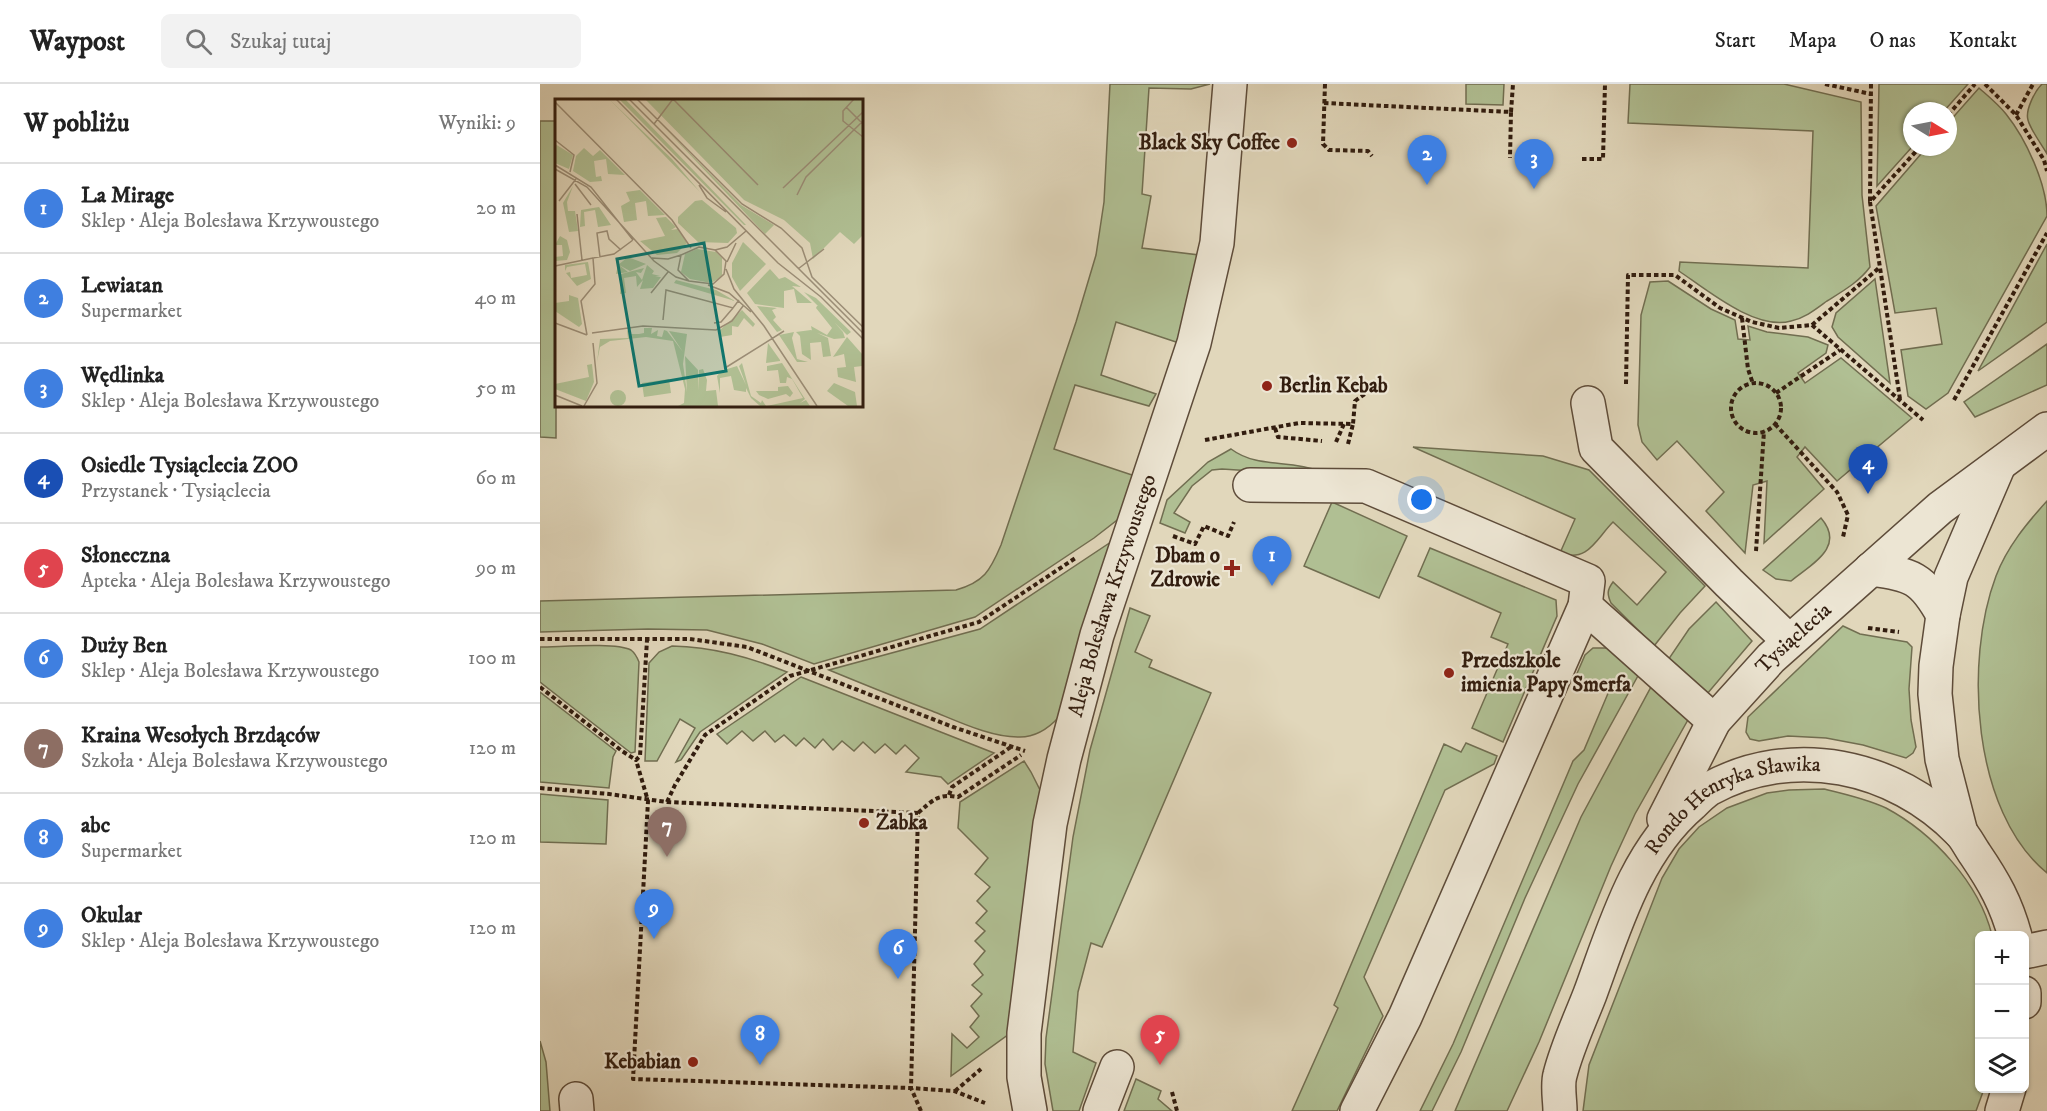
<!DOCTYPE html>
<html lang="pl">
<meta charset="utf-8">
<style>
:root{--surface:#fff;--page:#f2f2f2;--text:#222;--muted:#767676;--line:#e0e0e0;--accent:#8f2418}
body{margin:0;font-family:"IM FELL DW Pica",serif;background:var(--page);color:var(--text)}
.controls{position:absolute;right:18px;bottom:18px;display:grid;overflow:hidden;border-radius:9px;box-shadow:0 2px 4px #0004}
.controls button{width:54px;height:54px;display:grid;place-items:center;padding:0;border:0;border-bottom:2px solid var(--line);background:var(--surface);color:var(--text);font:30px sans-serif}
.compass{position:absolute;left:1363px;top:18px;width:54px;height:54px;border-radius:50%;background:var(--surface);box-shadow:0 2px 4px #0004;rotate:100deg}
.you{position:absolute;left:882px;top:416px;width:21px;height:21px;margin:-15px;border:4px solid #fff;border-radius:50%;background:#1a73e8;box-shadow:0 0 0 9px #1a73e833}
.badge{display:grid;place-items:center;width:39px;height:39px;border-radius:50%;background:var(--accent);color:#fff;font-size:20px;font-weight:700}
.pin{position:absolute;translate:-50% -50px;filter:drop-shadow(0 2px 3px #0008)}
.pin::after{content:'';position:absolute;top:32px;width:21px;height:18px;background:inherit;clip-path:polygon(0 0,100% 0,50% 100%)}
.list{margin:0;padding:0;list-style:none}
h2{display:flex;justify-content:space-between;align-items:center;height:78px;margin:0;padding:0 24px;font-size:26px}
h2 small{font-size:20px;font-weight:400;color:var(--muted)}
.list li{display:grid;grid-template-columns:39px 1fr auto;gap:18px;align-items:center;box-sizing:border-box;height:90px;padding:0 24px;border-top:2px solid var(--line)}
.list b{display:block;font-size:22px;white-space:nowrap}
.list p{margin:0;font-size:20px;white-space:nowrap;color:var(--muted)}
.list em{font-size:20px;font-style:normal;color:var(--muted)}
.icon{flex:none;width:33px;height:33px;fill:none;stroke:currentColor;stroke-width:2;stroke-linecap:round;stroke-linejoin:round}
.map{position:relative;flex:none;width:1507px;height:1027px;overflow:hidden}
header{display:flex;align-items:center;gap:36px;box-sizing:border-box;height:84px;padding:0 30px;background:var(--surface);border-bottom:2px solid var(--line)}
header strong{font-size:28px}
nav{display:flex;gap:33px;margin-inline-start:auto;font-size:21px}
.search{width:420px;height:54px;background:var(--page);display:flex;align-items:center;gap:15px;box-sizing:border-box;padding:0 21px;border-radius:9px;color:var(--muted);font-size:22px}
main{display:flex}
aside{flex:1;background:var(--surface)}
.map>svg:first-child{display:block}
.green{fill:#b0bf93;stroke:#716e51;stroke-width:1.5}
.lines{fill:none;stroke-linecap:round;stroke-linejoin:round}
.minor-casing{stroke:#5e4c3a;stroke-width:36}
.path{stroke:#321d0f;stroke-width:4;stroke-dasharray:4.5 3;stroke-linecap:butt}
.minor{stroke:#ece5d3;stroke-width:33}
.poi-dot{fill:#8f2418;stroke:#ece5d3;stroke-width:2}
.labels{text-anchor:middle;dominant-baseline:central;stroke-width:4.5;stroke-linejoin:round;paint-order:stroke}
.poi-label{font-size:21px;font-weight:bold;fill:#321d0f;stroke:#ece5d3;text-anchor:end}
.street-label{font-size:21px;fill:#321d0f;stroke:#ece5d3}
.inset-road{fill:none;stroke:#9b8d76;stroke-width:1.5}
.view{fill:#0f766e;fill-opacity:0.15;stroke:#0f766e;stroke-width:3}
.inset-edge{fill:none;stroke:#321d0f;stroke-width:3}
</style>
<header>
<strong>Waypost</strong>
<div class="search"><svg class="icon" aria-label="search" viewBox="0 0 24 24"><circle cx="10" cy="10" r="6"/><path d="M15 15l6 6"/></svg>Szukaj tutaj</div>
<nav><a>Start</a><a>Mapa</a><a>O nas</a><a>Kontakt</a></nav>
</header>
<main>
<aside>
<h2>W pobliżu<small>Wyniki: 9</small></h2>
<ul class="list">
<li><span class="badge" style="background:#3f7fe0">1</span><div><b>La Mirage</b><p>Sklep · Aleja Bolesława Krzywoustego</p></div><em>20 m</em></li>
<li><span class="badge" style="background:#3f7fe0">2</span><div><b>Lewiatan</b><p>Supermarket</p></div><em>40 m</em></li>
<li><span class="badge" style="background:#3f7fe0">3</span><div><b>Wędlinka</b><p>Sklep · Aleja Bolesława Krzywoustego</p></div><em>50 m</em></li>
<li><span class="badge" style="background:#1a4fb4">4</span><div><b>Osiedle Tysiąclecia ZOO</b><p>Przystanek · Tysiąclecia</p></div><em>60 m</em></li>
<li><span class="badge" style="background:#e0444e">5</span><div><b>Słoneczna</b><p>Apteka · Aleja Bolesława Krzywoustego</p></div><em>90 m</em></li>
<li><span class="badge" style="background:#3f7fe0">6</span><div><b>Duży Ben</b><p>Sklep · Aleja Bolesława Krzywoustego</p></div><em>100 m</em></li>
<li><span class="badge" style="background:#8d6e63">7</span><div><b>Kraina Wesołych Brzdąców</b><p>Szkoła · Aleja Bolesława Krzywoustego</p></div><em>120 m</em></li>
<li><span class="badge" style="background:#3f7fe0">8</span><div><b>abc</b><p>Supermarket</p></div><em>120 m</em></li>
<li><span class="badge" style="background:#3f7fe0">9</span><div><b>Okular</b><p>Sklep · Aleja Bolesława Krzywoustego</p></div><em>120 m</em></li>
</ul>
</aside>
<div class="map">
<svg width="1507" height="1027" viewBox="0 0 1507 1027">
<rect width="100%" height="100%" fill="#e1d7bb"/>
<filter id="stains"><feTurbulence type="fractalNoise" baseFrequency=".00333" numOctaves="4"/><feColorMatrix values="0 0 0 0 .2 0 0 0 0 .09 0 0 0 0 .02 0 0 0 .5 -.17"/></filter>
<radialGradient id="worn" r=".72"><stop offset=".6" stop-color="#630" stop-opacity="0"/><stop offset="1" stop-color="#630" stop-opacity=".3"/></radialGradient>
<g class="green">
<path d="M 570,0 L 670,0 L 651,5 L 609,4 L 602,110 L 611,112 L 602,164 L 659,171 L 639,259 L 576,238 L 561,291 L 616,310 L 609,322 L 535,301 L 514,365 L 595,392 L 581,433 L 554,454 L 435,533 L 274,580 L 222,560 L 167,546 L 108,545 L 0,548 L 0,517 L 416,506 C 444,498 450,487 461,461 L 536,238 L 556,171 L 564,118 Z"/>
<polygon points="926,0 964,0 963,21 926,20"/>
<path d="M 1090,0 L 1244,0 L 1321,18 L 1322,111 L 1330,183 C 1319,198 1303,207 1287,217 C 1276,225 1265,234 1251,237 C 1216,247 1167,206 1139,187 L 1140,178 L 1268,184 L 1273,47 L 1088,39 Z"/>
<polygon points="1339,0 1428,0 1404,27 1372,27 1372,63 1337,102"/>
<path d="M 1502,0 L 1507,0 L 1507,70 C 1502,61 1490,45 1488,36 C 1485,26 1495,7 1502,0 Z"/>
<path d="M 1439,4 C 1448,12 1458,20 1466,30 C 1486,55 1507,100 1507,132 L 1408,309 L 1386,325 L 1368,312 L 1361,266 L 1402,260 L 1396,224 L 1355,229 L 1336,122 L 1387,63 L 1408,63 L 1408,39 Z"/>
<polygon points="0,37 16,37 16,354 0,353"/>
<polygon points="1507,160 1507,238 1438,287"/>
<polygon points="1335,195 1350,299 1298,253 1292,243 1296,229"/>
<polygon points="1128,197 1171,225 1195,236 1198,255 1210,256 1208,242 1227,248 1268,253 1288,261 1286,269 1258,289 1265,299 1301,274 1372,334 1297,397 1265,363 1257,373 1284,405 1224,459 1227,397 1213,401 1205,469 1166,427 1184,408 1137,357 1117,376 1102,358 1098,341 1101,231 1110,198"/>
<polygon points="1507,260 1507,301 1435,333 1424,318"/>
<path d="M 873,363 L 1003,372 L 1049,386 L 1165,502 L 1140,529 L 1114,562 L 1071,519 C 1067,510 1067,506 1073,498 L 1097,521 L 1126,488 L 1073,438 C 1056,455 1048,479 1020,469 L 1035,435 Z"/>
<path d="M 691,365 C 718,385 750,375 779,387 L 743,389 L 682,385 L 672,386 L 652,402 L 634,429 L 650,438 L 645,449 L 620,439 L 627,416 L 668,378 Z"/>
<path d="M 1507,417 L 1507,789 C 1432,728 1424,577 1456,492 C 1467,463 1487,439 1507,417 Z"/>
<polygon points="792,418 867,452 839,514 764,482"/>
<path d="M 1281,434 C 1306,463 1272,480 1251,497 L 1236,495 L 1223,486 Z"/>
<path d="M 574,456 L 519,633 C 508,645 496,653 480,653 C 452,654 417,637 392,627 C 357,614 323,600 289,586 L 440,545 Z"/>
<polygon points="890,464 1016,516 1017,532 963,658 932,644 968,560 951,553 961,529 878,492"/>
<polygon points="1176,518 1212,557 1167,610 1128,576 1149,545"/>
<polygon points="590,524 610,532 595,568 612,576 609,583 671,609 562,863 551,859 538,908 533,968 556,979 539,1027 513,1027 505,980 506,954 533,753 550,666"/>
<polygon points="1303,542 1320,550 1367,558 1372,563 1369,605 1371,636 1376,663 1373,669 1366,674 1323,661 1286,654 1248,652 1219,657 1210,655 1206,648 1208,633"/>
<path d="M 132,562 C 173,563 209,573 247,588 L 160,648 L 141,676 L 136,678 L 155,644 L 140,635 L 117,677 L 105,677 L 109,579 L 119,568 Z"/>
<path d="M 0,563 C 20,563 75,558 91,566 C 95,569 97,573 99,578 L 95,668 L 91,669 L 0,598 Z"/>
<polygon points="1053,564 1067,564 1099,590 1038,700 985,814 921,968 892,1027 880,1027 913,960 1033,677 1044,666 1069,607 1035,594 1045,571"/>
<polygon points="261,593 454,669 408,700 401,693 366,688 379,674 365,661 356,670 345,660 335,669 323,658 314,667 302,657 293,666 283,655 275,664 264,654 256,662 244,651 235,658 225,647 213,657 202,647 187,660 177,650"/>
<polygon points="1111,603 1149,634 1095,730 1071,782 999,958 967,1027 915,1027 1041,733"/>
<polygon points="0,608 76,667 73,673 69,704 0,698"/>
<polygon points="926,659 957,672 954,680 905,706 824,893 843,932 797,1027 752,1027 798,924 794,921 904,660 921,668"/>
<polygon points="484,677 491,688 501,708 469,950 411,992 412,950 427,964 439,953 430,943 439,932 431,922 442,910 432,901 443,891 434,880 445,867 435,857 445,847 436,839 447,827 437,817 450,803 435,790 448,774 418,744 420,718"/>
<path d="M 1284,705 C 1305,710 1327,715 1346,724 C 1393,749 1439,799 1452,851 L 1440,852 L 1440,1004 L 1444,1005 L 1436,1027 L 1043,1027 L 1049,981 L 1122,794 L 1139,765 L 1159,743 L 1187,724 L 1227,709 L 1249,706 Z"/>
<polygon points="0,710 68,716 66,760 0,758"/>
<polygon points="0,957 6,978 10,1027 0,1027"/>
<polygon points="596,995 621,1007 618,1015 632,1027 584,1027"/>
</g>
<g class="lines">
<defs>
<g id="minor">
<polyline points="1048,319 1056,364 1189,499 1249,557"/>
<polyline points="710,401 826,402 1048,497 1045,522 865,933 817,1027"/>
<path d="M 1331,485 C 1372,491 1382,493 1403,531"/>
<polyline points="1045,522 1174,637"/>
<path id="s1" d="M 1124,735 L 1174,637 L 1231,574 L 1400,424 L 1507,345"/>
<polyline points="1421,749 1402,675 1395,610 1396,582 1403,531 1411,493 1459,381"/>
<polyline points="1484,868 1507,863"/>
<polyline points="1484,909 1484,918"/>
<polyline points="36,1015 37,1027"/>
<path id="s2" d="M 490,1027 L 484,993 L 484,949 L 510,740 L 524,675 L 557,551 L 654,259 L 677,159 L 690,0"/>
<polyline points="560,1027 577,983"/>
<path id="s3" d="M 1020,1027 C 1020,1016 1017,1001 1020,991 C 1027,963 1040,936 1050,910 C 1075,842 1096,768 1152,720 C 1157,715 1163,709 1169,705 C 1252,659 1355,681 1420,748 C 1426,754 1430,763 1435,770 C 1454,798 1466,819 1475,852"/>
<polyline points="1462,1027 1469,1004"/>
</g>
</defs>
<use href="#minor" class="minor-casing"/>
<g class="path">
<polyline points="785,0 783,60 789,66 828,67 832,72"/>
<polyline points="1285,0 1331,10"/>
<polyline points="1445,0 1476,31 1504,76 1507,87"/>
<polyline points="784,19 971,28 970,74"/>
<polyline points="971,28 973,0"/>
<polyline points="1408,31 1435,0"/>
<polyline points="1476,31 1493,0"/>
<polyline points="1042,75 1063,75 1065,0"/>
<polyline points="1330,117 1331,0"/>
<polyline points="1202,234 1208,285 1213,300"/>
<polyline points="1272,241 1339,184"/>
<circle cx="1216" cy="324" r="25"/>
<polyline points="1086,300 1088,191 1135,191 1180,224 1212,238 1239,244 1272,241 1383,336"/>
<polyline points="1236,309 1300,266"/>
<polyline points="1360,315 1330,118 1380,63"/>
<polyline points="1414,316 1507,149"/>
<polyline points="1235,340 1297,408 1308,431 1303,453"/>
<polyline points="735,344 738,353 782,357"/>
<polyline points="665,356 759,339 813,340 815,317 826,309"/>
<polyline points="796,358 804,340"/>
<polyline points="808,360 813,340"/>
<polyline points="633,452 655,460 664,442 688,452 694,438"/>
<polyline points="1216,467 1224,347"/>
<polyline points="1328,544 1359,548"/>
<polyline points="0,555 150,555 207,563 413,643 485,667"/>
<polyline points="0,603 82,667 96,676 100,672 107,556"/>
<polyline points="0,704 69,710 127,718 378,729 371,1004 93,995 108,717 96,676"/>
<polyline points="409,711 412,703 471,663"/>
<polyline points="127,718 135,701 165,651 250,592 439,538 537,473"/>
<path d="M 378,729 C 392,717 398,709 418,713 L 481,671"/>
<polyline points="415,1007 441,985"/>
<polyline points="632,1008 637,1027"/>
<polyline points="381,1027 371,1004 414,1007 445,1019"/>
</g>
<use href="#minor" class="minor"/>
</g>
<g class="poi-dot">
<circle cx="752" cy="59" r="6"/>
<circle cx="727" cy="302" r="6"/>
<path d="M689 475h6v6h6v6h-6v6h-6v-6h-6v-6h6z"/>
<circle cx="909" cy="589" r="6"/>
<circle cx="324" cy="739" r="6"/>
<circle cx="153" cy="978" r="6"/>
</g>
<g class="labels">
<g class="poi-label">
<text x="740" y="59">Black Sky Coffee</text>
<text x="739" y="302" text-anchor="start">Berlin Kebab</text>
<text x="680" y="472">Dbam o<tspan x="680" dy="24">Zdrowie</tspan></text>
<text x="921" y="577" text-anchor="start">Przedszkole<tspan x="921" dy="24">imienia Papy Smerfa</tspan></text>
<text x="336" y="739" text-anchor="start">Żabka</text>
<text x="141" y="978">Kebabian</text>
</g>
<g class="street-label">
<text stroke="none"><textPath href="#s2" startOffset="526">Aleja Bolesława Krzywoustego</textPath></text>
<text stroke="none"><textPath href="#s1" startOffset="225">Tysiąclecia</textPath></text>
<text stroke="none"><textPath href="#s3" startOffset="378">Rondo Henryka Sławika</textPath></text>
</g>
</g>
<g transform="translate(15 15)">
<rect width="308" height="308" fill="#e1d7bb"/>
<path d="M 54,0 L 117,60 L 145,93 L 67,13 ZM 64,0 L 70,0 L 191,126 L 189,126 ZM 90,0 L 307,0 L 307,137 L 299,145 L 285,133 L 258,160 L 255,144 L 229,121 L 189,101 ZM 104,23 L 186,106 L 219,126 L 210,135 ZM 0,45 L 18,56 L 14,70 L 0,64 ZM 29,49 L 38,57 L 45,51 L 70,76 L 53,75 L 51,60 L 39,62 L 41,78 L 46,77 L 47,82 L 35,83 L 18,72 L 21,57 ZM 18,87 L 12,103 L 13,112 L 20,112 L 23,132 L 14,133 L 8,104 ZM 85,91 L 110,116 L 93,117 L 91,102 L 80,104 L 82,121 L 69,123 L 66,107 L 75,102 L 71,93 ZM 147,101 L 181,129 L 182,134 L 173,144 L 143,143 L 123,124 L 123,118 L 140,102 ZM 44,108 L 56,126 L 43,128 L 40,111 L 29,113 L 30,127 L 25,128 L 26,111 ZM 111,118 L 121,128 L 116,131 L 123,130 L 132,144 L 122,154 L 102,156 L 85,142 L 110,137 L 101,119 ZM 5,137 L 12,141 L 15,153 L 12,161 L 0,162 L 0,158 L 8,157 L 7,146 L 0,146 ZM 188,143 L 211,165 L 185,192 L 177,178 L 177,164 ZM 142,150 L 161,153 L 167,159 L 167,176 L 163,180 L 156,184 L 135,180 L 126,173 L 130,155 ZM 73,158 L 91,165 L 75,172 L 64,166 L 73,173 L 61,175 L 63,166 ZM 33,163 L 36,180 L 22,187 L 11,174 L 15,173 L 16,179 L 32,176 L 30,165 L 12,168 L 10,172 L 10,166 ZM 92,166 L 99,172 L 97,175 L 105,177 L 100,178 L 106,178 L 98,189 L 85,190 L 88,181 L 82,188 L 81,177 L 69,179 L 71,194 L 65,195 L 66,175 L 89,169 L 86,174 L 81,173 L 87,181 ZM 215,170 L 224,180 L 230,178 L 246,188 L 237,187 L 257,204 L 242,204 L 239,190 L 229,192 L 229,209 L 200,205 L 192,194 ZM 121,181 L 161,191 L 180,202 L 119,184 ZM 249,193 L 261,199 L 296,233 L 292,236 ZM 14,196 L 23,199 L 27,225 L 24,228 L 0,212 L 0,204 L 14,202 ZM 263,205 L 288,233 L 290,239 L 279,240 L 257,232 L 256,227 L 272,236 L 277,229 L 261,209 ZM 202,207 L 222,209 L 217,211 L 221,218 L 218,221 L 227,231 L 222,233 ZM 187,211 L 200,225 L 198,228 L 189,219 L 183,228 L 177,227 L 177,236 L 165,238 L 165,231 ZM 89,229 L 97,229 L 96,235 L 103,231 L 102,237 L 107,238 L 109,231 L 112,232 L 128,253 L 114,232 L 132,235 L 128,265 L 132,293 L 130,257 L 143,271 L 144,292 L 144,271 L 148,270 L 152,281 L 151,292 L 161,291 L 163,307 L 123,307 L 129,304 L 130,290 L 118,242 L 91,238 L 55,242 L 45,248 L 42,263 L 45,240 L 73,239 L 72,231 L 76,235 L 84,235 L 89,234 ZM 256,231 L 273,239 L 276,257 L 268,258 L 266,243 L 255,244 L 256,261 L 247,255 L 245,237 L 241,233 ZM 239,233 L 237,239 L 242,260 L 253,263 L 242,263 L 224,236 ZM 292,238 L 307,255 L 307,267 L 299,268 L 301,283 L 283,278 L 282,269 L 291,268 L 289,255 L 278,258 ZM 213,244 L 225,261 L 225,262 L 211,264 ZM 187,264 L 196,297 L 206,304 L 207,301 L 211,307 L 205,307 L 196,299 L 191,289 L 191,293 L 179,291 L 176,277 L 165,279 L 165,294 L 162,277 L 166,272 L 182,267 L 191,286 L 184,267 ZM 227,264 L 250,300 L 245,304 L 251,301 L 255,307 L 212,307 L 248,299 L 237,280 L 232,278 L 231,284 L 225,284 L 223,271 L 212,272 L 212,267 ZM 37,265 L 39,283 L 31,302 L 0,290 L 0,285 L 34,278 L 32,266 ZM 114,280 L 116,294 L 89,298 L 87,284 ZM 279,284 L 300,293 L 302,307 L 306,307 L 293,307 L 272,292 ZM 233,287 L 238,294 L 235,298 L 231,295 L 213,300 L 204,296 L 201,292 L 223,292 L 223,288 ZM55 299a8 8 0 1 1 16 0a8 8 0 1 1-16 0Z" fill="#b0bf93"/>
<path class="inset-road" d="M 61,0 L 223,164 L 266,198 L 308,240M 74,0 L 308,234M 82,0 L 187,105 L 226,129 L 247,149 L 257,178 L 308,228M 118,0 L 203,86M 299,0 L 288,12 L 288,22 L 308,38M 0,3 L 117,121 L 136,149M 291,8 L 308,25M 99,25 L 118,0M 0,41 L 19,56 L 15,73M 0,66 L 36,88 L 78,141M 0,70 L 32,88 L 99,162 L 121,178 L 134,182M 20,85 L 36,106M 144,86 L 152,99 L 171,113M 228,89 L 308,13M 242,96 L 251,78 L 308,22M 4,102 L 21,80M 22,115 L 27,161M 144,148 L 160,151 L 171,162 L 169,175 L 158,185 L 134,182 L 123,171 L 126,156 ZM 160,151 L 172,148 L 191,132M 45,158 L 42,134 L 52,132 L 54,140 L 66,151M 97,159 L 113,160 L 126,156M 172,163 L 181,144M 0,167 L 38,159M 171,170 L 179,190 L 209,227 L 262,307M 243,170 L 269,150M 153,186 L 174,194 L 196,213M 96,194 L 113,173M 108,221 L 111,191 L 178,209 L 184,201M 0,224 L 32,236M 159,224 L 166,223 L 178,209M 37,234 L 88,227 L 161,231 L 177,222 L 188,207M 32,236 L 26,202 L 40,185 L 38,159 L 59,155 L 78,141M 170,269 L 229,232M 0,296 L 27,307M 29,307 L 42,284 L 38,244"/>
<path class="view" d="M 149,144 L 171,272 L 84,287 L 62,160 Z"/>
<rect width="308" height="308" class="inset-edge"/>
</g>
<rect width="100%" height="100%" filter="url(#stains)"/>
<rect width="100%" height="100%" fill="url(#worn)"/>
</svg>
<div class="controls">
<button>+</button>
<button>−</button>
<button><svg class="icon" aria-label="layers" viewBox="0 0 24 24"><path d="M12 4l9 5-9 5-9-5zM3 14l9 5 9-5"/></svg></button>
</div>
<svg class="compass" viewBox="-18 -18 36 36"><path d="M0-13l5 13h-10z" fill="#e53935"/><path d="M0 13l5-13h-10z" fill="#767676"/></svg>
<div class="you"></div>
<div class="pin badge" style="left:732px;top:502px;background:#3f7fe0">1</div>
<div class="pin badge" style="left:887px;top:101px;background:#3f7fe0">2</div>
<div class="pin badge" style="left:994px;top:105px;background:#3f7fe0">3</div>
<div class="pin badge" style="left:1328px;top:410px;background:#1a4fb4">4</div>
<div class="pin badge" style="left:620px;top:981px;background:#e0444e">5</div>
<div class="pin badge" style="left:358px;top:895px;background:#3f7fe0">6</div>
<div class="pin badge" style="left:127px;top:773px;background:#8d6e63">7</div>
<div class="pin badge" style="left:220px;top:981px;background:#3f7fe0">8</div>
<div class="pin badge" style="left:114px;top:855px;background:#3f7fe0">9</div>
</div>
</main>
